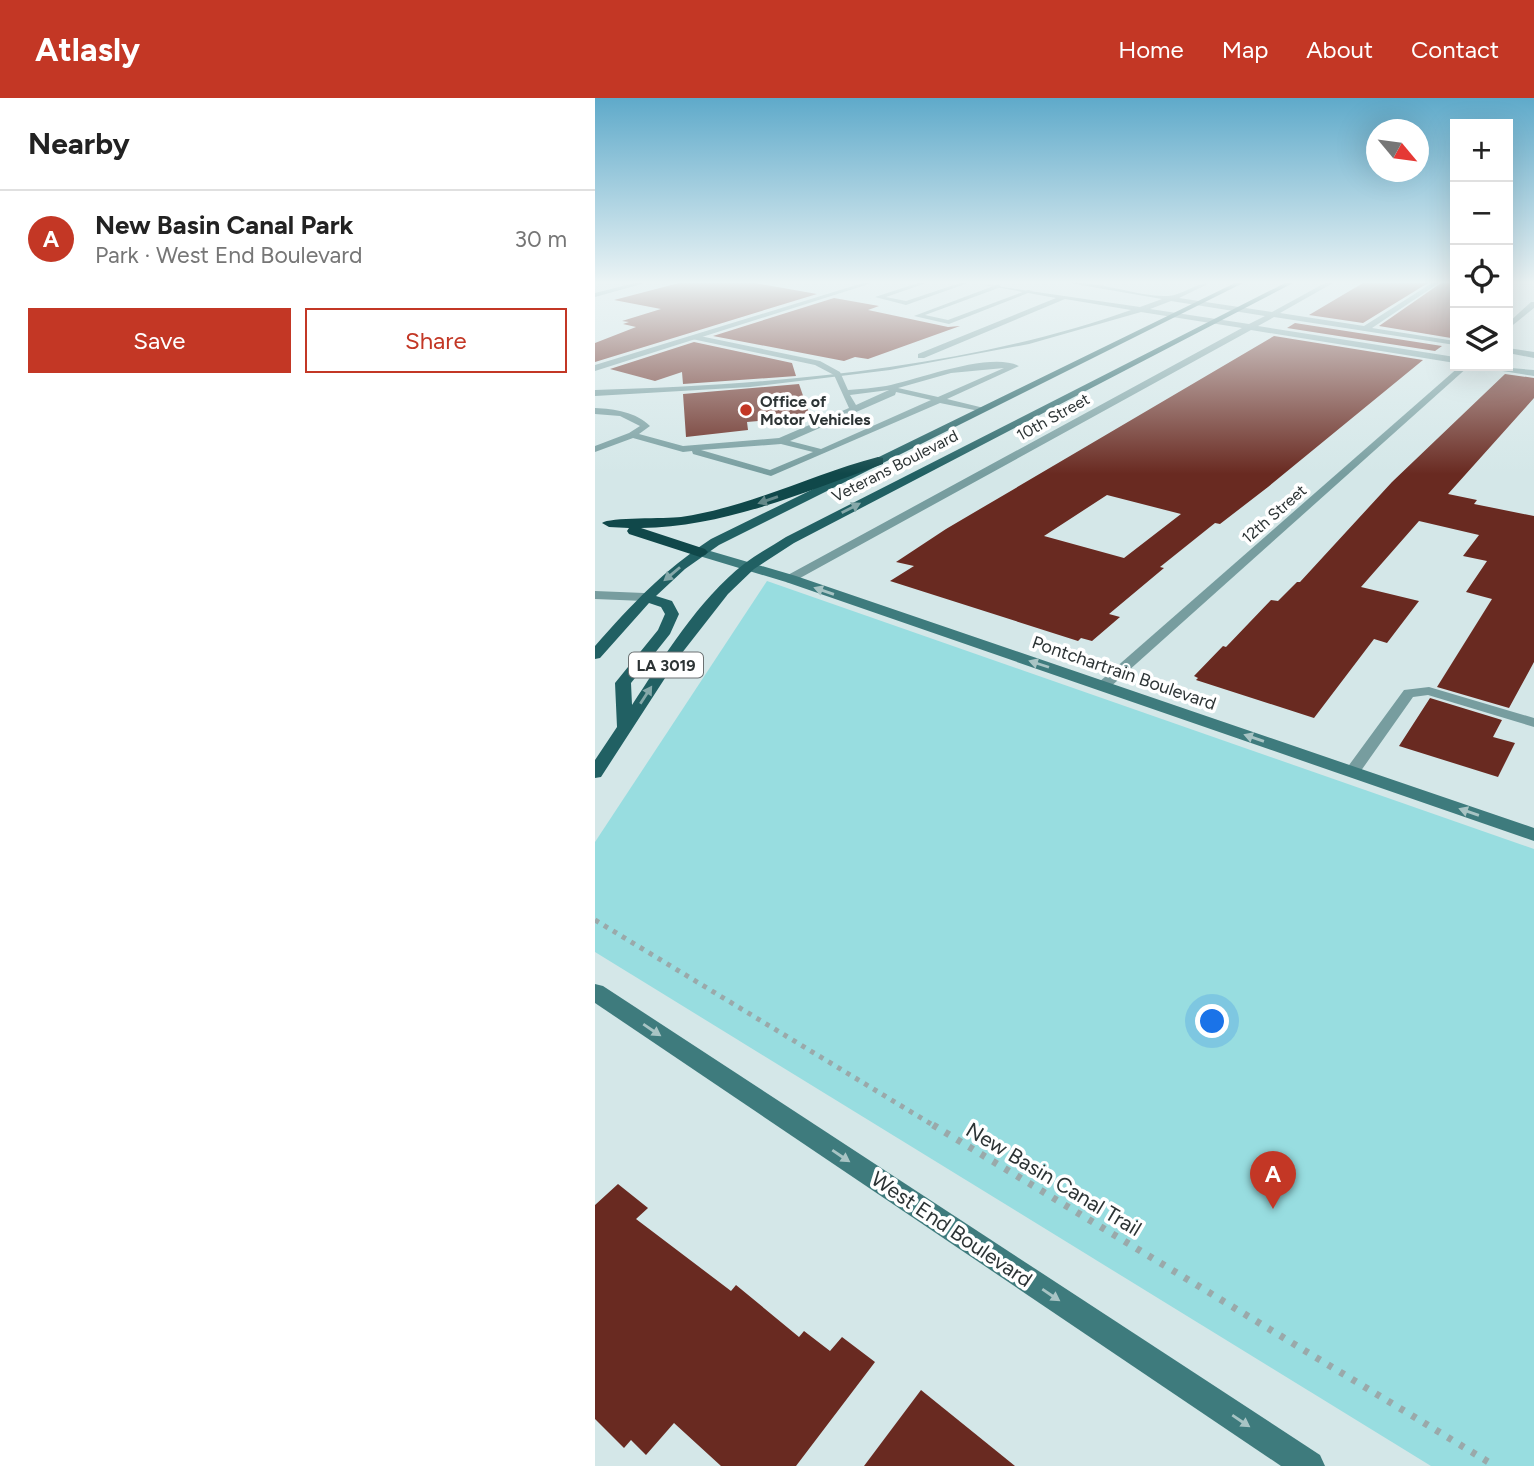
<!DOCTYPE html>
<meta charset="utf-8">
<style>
:root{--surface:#fff;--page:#f6f6f6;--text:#222;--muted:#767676;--line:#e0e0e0;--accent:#c33725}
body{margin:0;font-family:Figtree,sans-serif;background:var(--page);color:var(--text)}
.controls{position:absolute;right:21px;top:21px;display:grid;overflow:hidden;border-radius:0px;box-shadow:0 7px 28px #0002}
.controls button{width:63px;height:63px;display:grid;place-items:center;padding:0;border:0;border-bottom:2px solid var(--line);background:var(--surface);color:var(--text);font:35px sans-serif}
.compass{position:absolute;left:771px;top:21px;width:63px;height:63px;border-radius:50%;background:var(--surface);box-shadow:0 7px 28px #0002;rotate:119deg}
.you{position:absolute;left:618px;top:924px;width:24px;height:24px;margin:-18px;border:5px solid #fff;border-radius:50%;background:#1a73e8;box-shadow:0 0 0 10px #1a73e833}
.badge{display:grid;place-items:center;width:46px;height:46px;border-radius:50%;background:var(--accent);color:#fff;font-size:23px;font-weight:700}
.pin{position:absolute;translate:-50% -58px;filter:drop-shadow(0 2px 4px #0008)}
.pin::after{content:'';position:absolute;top:37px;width:24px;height:21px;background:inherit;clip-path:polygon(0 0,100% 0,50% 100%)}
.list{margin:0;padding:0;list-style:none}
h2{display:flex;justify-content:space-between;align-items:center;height:91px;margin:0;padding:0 28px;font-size:30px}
h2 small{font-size:23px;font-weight:400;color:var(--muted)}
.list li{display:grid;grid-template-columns:46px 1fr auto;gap:21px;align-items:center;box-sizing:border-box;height:98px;padding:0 28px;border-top:2px solid var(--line)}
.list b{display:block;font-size:26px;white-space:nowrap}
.list p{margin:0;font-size:23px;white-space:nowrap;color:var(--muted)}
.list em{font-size:23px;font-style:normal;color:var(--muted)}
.actions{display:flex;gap:14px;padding:21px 28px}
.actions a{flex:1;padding:16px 0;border:2px solid var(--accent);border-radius:0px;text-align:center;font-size:24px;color:var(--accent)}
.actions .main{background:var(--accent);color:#fff}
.icon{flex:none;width:38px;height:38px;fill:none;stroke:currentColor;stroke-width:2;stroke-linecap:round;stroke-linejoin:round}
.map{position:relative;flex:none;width:939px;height:1368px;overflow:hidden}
header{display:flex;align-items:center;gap:42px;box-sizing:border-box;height:98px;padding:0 35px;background:var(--accent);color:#fff}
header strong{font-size:33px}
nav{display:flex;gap:38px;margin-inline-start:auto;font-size:24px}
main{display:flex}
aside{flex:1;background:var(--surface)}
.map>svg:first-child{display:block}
.green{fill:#98dde0}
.building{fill:#692a21;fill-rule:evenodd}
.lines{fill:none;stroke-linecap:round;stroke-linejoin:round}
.path-far1{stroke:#9aa9aa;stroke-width:5;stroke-dasharray:4.5 6;stroke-linecap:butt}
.path{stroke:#9aa9aa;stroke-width:7;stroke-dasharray:5 9;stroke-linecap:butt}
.service{fill:#779d9f;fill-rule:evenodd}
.minor{fill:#779d9f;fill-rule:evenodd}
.secondary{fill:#3e7b7d;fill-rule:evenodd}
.primary{fill:#216063;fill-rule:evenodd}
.motorway{fill:#10484a;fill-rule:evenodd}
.oneway{fill:#648889}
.oneway2{fill:#85a8a9}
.oneway3{fill:#a8c4c4}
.poi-dot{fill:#c33725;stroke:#fff;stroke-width:2.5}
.labels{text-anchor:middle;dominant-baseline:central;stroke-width:7;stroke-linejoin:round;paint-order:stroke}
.far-poi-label{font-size:16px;font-weight:bold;fill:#2d3435;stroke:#fff;text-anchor:start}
.far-street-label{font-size:16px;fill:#2d3435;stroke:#fff}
.shield{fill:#fff;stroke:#6c7172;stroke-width:2}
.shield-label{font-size:16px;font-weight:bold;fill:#2d3435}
.street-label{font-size:18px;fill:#2d3435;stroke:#fff}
.near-street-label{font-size:21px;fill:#2d3435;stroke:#fff}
</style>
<header>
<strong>Atlasly</strong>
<nav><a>Home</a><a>Map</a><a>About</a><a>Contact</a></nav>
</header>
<main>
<aside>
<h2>Nearby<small></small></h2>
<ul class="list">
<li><span class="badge">A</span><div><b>New Basin Canal Park</b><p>Park · West End Boulevard</p></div><em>30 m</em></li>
</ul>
<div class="actions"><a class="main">Save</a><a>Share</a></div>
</aside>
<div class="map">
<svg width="939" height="1368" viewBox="0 0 939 1368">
<rect width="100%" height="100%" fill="#d4e7e8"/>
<polygon class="green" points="172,483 939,751 939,1368 836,1368 0,854 0,744"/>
<g class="building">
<polygon points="84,185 160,185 222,196 0,264 0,245 41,229 28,226 34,224 27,223 66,211 19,202"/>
<polygon points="768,185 833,185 768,225 714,217"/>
<polygon points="846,185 860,185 860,237 856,240 784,228"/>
<polygon points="239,200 284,208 273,212 353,229 365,228 273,261 260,259 249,263 118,238"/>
<polygon points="700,225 847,248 840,253 692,230"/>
<path d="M 679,238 L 828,262 L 673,389 L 625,426 L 620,425 L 565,469 L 569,470 L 514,516 L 525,519 L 497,543 L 486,540 L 483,543 L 295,483 L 319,468 L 301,464 L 351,431 ZM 512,397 L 586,416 L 529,460 L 449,438 Z"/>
<polygon points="99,244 197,265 201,278 88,286 87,274 60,283 15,271"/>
<polygon points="910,276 939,280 939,300 853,396 882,402 879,406 939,418 939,564 914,610 842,589 897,501 871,494 892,463 868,458 884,437 824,423 766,489 824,503 792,545 779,541 719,620 601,582 603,580 599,578 628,548 631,549 676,502 683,503 702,484 705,484 797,384"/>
<polygon points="204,286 215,318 152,324 153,332 91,339 88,296"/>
<polygon points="835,600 907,622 898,639 920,645 903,679 804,648"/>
<polygon points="23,1086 53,1110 41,1121 136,1193 141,1187 204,1239 209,1233 235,1253 247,1239 280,1264 201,1368 126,1368 79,1325 51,1357 36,1342 29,1350 0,1321 0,1107"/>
<polygon points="326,1292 420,1368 269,1368"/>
</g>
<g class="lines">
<polyline class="path-far1" points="0,822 341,1029"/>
<polyline class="path" points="338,1027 900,1368"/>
<g class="service">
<polygon points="323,185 331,185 291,199 311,203 365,185 373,185 311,207 280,199"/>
<polygon points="404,186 406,189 330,217 353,222 433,192 438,193 354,226 319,218"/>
<path d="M 100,237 L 225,263 L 245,274 L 253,292 C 265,291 279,290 291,288 C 322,282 395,253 424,268 L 352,301 L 389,310 L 389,314 L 345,305 L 176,378 L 98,356 L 97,353 L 88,354 L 38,340 L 0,354 L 0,348 L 34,335 L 45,328 L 25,318 L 0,316 L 0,310 C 20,311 41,314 55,328 L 44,336 L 88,348 L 184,340 L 254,310 L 239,277 L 220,267 L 97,241 ZM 409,270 L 343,299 L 303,290 L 356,275 ZM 294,292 L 261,307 L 255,297 ZM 301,294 L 336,302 L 226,351 L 195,343 L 300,297 ZM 186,346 L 218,354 L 175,372 L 106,352 Z"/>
<polygon points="0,493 49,495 55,499 49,503 0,501"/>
<polygon points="834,589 939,620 939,629 833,597 818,599 763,677 751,677 749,674 809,592"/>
</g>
<g class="minor">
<polygon points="40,185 50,185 0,199 0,195"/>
<polygon points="268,185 277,185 0,273 0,267"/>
<path d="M 379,185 L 545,209 L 567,201 L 474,185 C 506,183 542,199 573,198 C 588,197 600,185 615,185 L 584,200 L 677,214 L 730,185 L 738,185 L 685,215 L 769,228 L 837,185 L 844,185 L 777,230 L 860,243 L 860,247 L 679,219 L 663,228 L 860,259 L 860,265 L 656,232 L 196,485 L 191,484 L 191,478 L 647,230 L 546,214 L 434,246 L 295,272 L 155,289 L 0,298 L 0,292 C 174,287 371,271 536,212 L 470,201 L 329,260 L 323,260 L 323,256 L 461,200 ZM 576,203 L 670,218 L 654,226 L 555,211 Z"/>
<polygon points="936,204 939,204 939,210 913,231 913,225"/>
<polygon points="913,250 939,254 939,260 913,255"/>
<polygon points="865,268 874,268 513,591 503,591 500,588 503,585"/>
<polygon points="891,268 939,272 939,278 895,271"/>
</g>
<g class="secondary">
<polygon points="105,450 201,478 939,730 939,743 191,484 101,457 99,454"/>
<polygon points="0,886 8,888 725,1357 730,1368 686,1368 0,905"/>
</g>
<path class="primary" d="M 640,185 L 648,185 L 124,447 L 90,471 L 61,498 L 77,503 L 84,516 L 75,536 L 36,585 L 37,607 C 68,560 104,501 149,466 C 162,456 177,448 191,439 L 690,185 L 698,185 L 199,445 L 159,471 L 133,496 L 83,560 L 6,679 L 0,680 L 0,662 L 22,629 L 20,585 L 63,532 L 70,516 L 66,509 L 54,505 L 5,560 L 0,561 L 0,548 C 37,506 68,473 116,441 Z"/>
<path class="motorway" d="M 283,359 L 288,360 L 288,366 C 210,394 130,429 46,430 L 110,451 L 113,454 L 110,457 L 105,459 L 34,436 L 32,433 L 34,430 L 14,429 L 7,425 C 14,419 71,421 86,419 C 158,408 215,377 283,359 Z"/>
</g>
<defs><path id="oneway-solid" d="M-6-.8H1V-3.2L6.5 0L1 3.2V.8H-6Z" transform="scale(1.75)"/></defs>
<use class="oneway" href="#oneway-solid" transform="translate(173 402) rotate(161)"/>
<g class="oneway2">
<use href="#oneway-solid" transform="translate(256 410) rotate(-27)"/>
<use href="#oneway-solid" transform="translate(77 476) rotate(140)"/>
<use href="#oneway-solid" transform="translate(51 597) rotate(-57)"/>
</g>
<g class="oneway3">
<use href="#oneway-solid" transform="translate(229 493) rotate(-161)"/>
<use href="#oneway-solid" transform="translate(444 566) rotate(-162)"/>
<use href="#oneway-solid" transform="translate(659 640) rotate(-161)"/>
<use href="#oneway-solid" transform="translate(874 714) rotate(-161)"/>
<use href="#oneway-solid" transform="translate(57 932) rotate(34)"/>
<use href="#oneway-solid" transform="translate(246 1058) rotate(34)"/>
<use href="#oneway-solid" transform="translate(456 1197) rotate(34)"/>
<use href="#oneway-solid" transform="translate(646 1323) rotate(34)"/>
</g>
<linearGradient id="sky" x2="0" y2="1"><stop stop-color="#5faaca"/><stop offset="0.49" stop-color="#ecf4f5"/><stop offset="1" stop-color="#ecf4f5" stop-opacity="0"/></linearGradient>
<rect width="939" height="376" fill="url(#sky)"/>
<circle class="poi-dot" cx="151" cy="312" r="7"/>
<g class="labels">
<g class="far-poi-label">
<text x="165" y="303">Office of<tspan x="165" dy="18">Motor Vehicles</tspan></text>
</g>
<g class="far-street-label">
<text transform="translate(458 319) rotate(-29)">10th Street</text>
<text transform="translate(300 368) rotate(-27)">Veterans Boulevard</text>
<text transform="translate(679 416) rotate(-41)">12th Street</text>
</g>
<rect class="shield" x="34" y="554.5" width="74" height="25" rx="5"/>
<g class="shield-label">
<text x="71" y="567">LA 3019</text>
</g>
<g class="street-label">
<text transform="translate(529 575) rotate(19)">Pontchartrain Boulevard</text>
</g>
<g class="near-street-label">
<text transform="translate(459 1081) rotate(31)">New Basin Canal Trail</text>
<text transform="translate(357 1131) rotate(34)">West End Boulevard</text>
</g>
</g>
</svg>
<div class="controls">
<button>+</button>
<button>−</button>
<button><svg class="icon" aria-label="locate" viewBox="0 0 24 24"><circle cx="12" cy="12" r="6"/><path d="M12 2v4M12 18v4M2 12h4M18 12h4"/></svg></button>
<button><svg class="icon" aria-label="layers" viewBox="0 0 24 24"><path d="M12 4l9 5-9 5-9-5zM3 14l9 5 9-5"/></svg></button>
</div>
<svg class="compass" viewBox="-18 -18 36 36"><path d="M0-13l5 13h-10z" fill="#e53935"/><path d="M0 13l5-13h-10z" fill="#767676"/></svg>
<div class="you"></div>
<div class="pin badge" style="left:678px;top:1111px">A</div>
</div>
</main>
